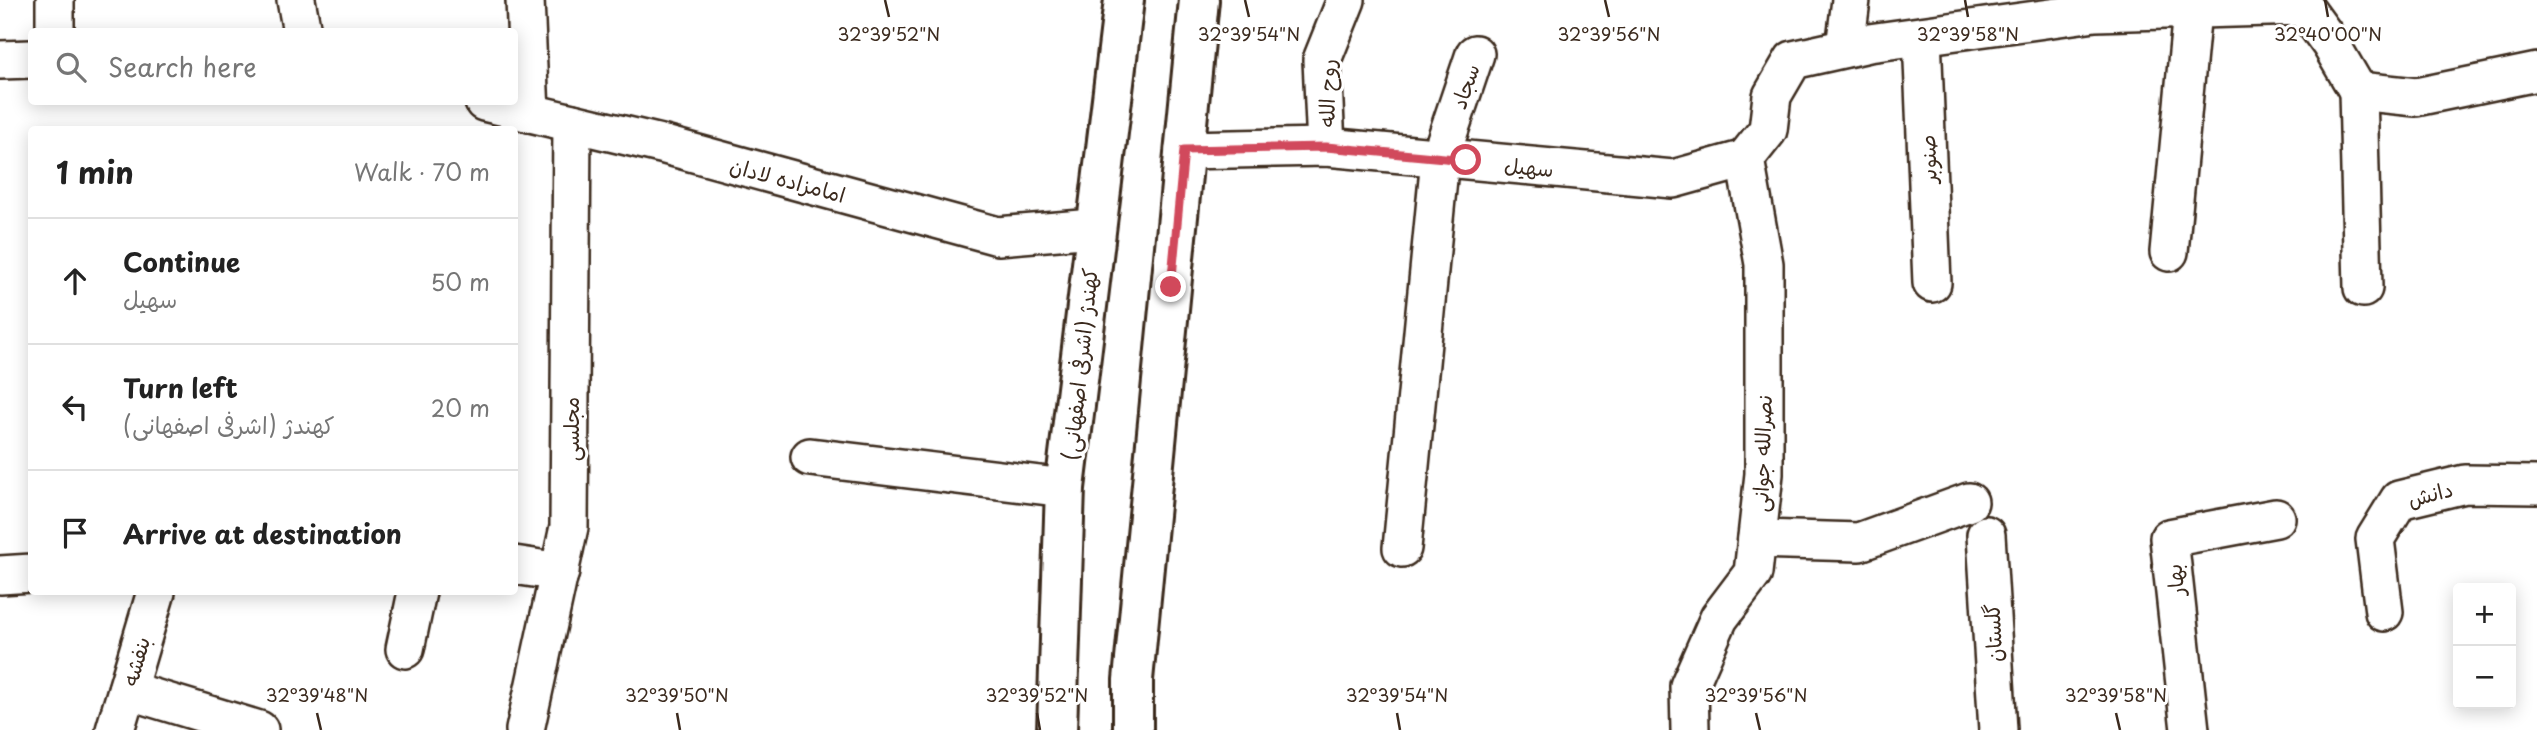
<!DOCTYPE html>
<meta charset="utf-8">
<style>
:root{--surface:#fff;--page:#f2f2f2;--text:#222;--muted:#767676;--line:#e0e0e0}
body{margin:0;font-family:"Playpen Sans","Playpen Sans Arabic",sans-serif;background:var(--page);color:var(--text)}
.controls{position:absolute;right:21px;bottom:21px;display:grid;overflow:hidden;border-radius:7px;box-shadow:0 4px 18px #0003}
.controls button{width:63px;height:63px;display:grid;place-items:center;padding:0;border:0;border-bottom:2px solid var(--line);background:var(--surface);color:var(--text);font:35px sans-serif}
.stop{position:absolute;width:21px;height:21px;margin:-16px;border:5px solid #d1495b;border-radius:50%;background:#fff}
.stop.end{background:#d1495b;border-color:#fff;box-shadow:0 2px 7px #0008}
.list{margin:0;padding:0;list-style:none}
h2{display:flex;justify-content:space-between;align-items:center;height:91px;margin:0;padding:0 28px;font-size:30px}
h2 small{font-size:23px;font-weight:400;color:var(--muted)}
.list li{display:grid;grid-template-columns:46px 1fr auto;gap:21px;align-items:center;box-sizing:border-box;height:126px;padding:0 28px;border-top:2px solid var(--line)}
.list b{display:block;font-size:26px;white-space:nowrap}
.list p{margin:0;font-size:23px;white-space:nowrap;color:var(--muted)}
.list em{font-size:23px;font-style:normal;color:var(--muted)}
.icon{flex:none;width:38px;height:38px;fill:none;stroke:currentColor;stroke-width:2;stroke-linecap:round;stroke-linejoin:round}
.map{position:relative;flex:none;width:2537px;height:730px;overflow:hidden}
.search{position:absolute;background:var(--surface);box-shadow:0 4px 18px #0003;left:28px;top:28px;width:490px;height:77px;display:flex;align-items:center;gap:18px;box-sizing:border-box;padding:0 24px;border-radius:7px;color:var(--muted);font-size:26px}
.panel{position:absolute;background:var(--surface);box-shadow:0 4px 18px #0003;left:28px;top:126px;width:490px;height:469px;border-radius:7px}
.map>svg:first-child{display:block}
.lines{fill:none;stroke-linecap:round;stroke-linejoin:round}
.minor-casing{stroke:#3b2a1e;stroke-width:42}
.primary-casing{stroke:#3b2a1e;stroke-width:44}
.minor{stroke:#fff;stroke-width:37}
.primary{stroke:#fff;stroke-width:38}
.route{stroke:#d1495b;stroke-width:9}
.ticks{fill:none;stroke:#3b2a1e;stroke-width:2.5}
.labels{text-anchor:middle;dominant-baseline:central;stroke-width:6;stroke-linejoin:round;paint-order:stroke}
.street-label{font-size:21px;fill:#3b2a1e;stroke:#fff}
.ticks-label{font-size:18px;text-anchor:middle;fill:#3b2a1e;stroke:#fff;stroke-width:6;stroke-linejoin:round;paint-order:stroke}
</style>
<div class="map">
<svg width="2537" height="730" viewBox="0 0 2537 730">
<rect width="100%" height="100%" fill="#fff"/>
<filter id="ink" filterUnits="userSpaceOnUse"><feTurbulence type="fractalNoise" baseFrequency=".0143" numOctaves="2"/><feDisplacementMap in="SourceGraphic" scale="14" xChannelSelector="R" yChannelSelector="G"/><feConvolveMatrix kernelMatrix="1 2 1 2 8 2 1 2 1" color-interpolation-filters="sRGB"/></filter>
<g filter="url(#ink)">
<g class="lines">
<defs>
<g id="minor">
<polyline points="55,0 55,32"/>
<polyline points="296,0 302,32"/>
<polyline points="525,0 530,113"/>
<polyline points="1922,36 1932,283"/>
<polyline points="1845,48 1851,0"/>
<polyline points="0,60 32,59"/>
<polyline points="2358,91 2363,288"/>
<polyline points="484,102 661,144 998,236 1094,228"/>
<polyline points="1326,147 1322,60 1346,0"/>
<polyline points="1184,150 1326,147 1673,179 1745,159"/>
<polyline points="1745,159 1768,130 1772,96 1793,60 1869,43 2095,12 2303,6 2330,43 2358,91 2416,97 2537,72"/>
<polyline points="2169,252 2193,0"/>
<polyline points="810,457 1065,488"/>
<polyline points="1986,535 1998,730"/>
<polyline points="1757,539 1859,542 1969,502"/>
<polyline points="1402,548 1440,158 1475,54"/>
<polyline points="514,565 560,572"/>
<polyline points="0,575 32,573"/>
<polyline points="2384,612 2375,539 2399,500 2465,484 2537,485"/>
<polyline points="405,649 417,592"/>
<polyline points="127,690 259,730"/>
<polyline points="115,730 156,592"/>
<polyline points="525,730 569,527 572,123"/>
<polyline points="1690,730 1689,686 1719,618 1753,573 1764,474 1764,264 1745,159"/>
<polyline points="2190,730 2169,538 2276,518"/>
</g>
<g id="primary">
<polyline points="1057,730 1065,488 1124,0"/>
<polyline points="1133,730 1133,680 1199,0"/>
</g>
</defs>
<use href="#minor" class="minor-casing"/>
<use href="#primary" class="primary-casing"/>
<use href="#minor" class="minor"/>
<use href="#primary" class="primary"/>
</g>
</g>
<g class="lines" filter="url(#ink)">
<polyline class="route" points="1171,287 1184,150 1326,147 1466,160"/>
</g>
<path class="ticks" d="M 885,0 L 889,17M 1245,0 L 1249,17M 1605,0 L 1609,17M 1965,0 L 1968,17M 2325,0 L 2328,17M 317,713 L 321,730M 677,713 L 680,730M 1037,713 L 1040,730M 1397,713 L 1400,730M 1756,713 L 1760,730M 2116,713 L 2120,730"/>
<g class="labels">
<g class="street-label">
<text transform="translate(1464 86) rotate(-71)">سجاد</text>
<text transform="translate(1326 93) rotate(-89)">روح الله</text>
<text transform="translate(1927 159) rotate(-92)">صنوبر</text>
<text transform="translate(1529 166) rotate(5)">سهیل</text>
<text transform="translate(788 179) rotate(15)">امامزاده لادان</text>
<text transform="translate(1079 364) rotate(-84)">کهندژ (اشرفی اصفهانی)</text>
<text transform="translate(570 429) rotate(-90)">مجلسی</text>
<text transform="translate(1761 453) rotate(-88)">نصرالله جوانی</text>
<text transform="translate(2430 493) rotate(-15)">دانش</text>
<text transform="translate(2174 580) rotate(-96)">بهار</text>
<text transform="translate(1992 633) rotate(-93)">گلستان</text>
<text transform="translate(135 661) rotate(-74)">بنفشه</text>
</g>
</g>
<g class="ticks-label">
<text x="889" y="41">32°39'52"N</text>
<text x="1249" y="41">32°39'54"N</text>
<text x="1609" y="41">32°39'56"N</text>
<text x="1968" y="41">32°39'58"N</text>
<text x="2328" y="41">32°40'00"N</text>
<text x="317" y="702">32°39'48"N</text>
<text x="677" y="702">32°39'50"N</text>
<text x="1037" y="702">32°39'52"N</text>
<text x="1397" y="702">32°39'54"N</text>
<text x="1756" y="702">32°39'56"N</text>
<text x="2116" y="702">32°39'58"N</text>
</g>
</svg>
<div class="controls">
<button>+</button>
<button>−</button>
</div>
<div class="stop" style="left:1466px;top:160px"></div>
<div class="stop end" style="left:1171px;top:287px"></div>
<div class="search"><svg class="icon" aria-label="search" viewBox="0 0 24 24"><circle cx="10" cy="10" r="6"/><path d="M15 15l6 6"/></svg>Search here</div>
<section class="panel">
<h2>1 min<small>Walk · 70 m</small></h2>
<ul class="list">
<li><svg class="icon" aria-label="ahead" viewBox="0 0 24 24"><path d="M12 20V5M6 11l6-6 6 6"/></svg><div><b>Continue</b><p>سهیل</p></div><em>50 m</em></li>
<li><svg class="icon" aria-label="left" viewBox="0 0 24 24"><path d="M17 20v-9H6M10 6l-5 5 5 5"/></svg><div><b>Turn left</b><p>کهندژ (اشرفی اصفهانی)</p></div><em>20 m</em></li>
<li><svg class="icon" aria-label="arrive" viewBox="0 0 24 24"><path d="M6 21V4h12l-3 4 3 4H6"/></svg><div><b>Arrive at destination</b></div></li>
</ul>
</section>
</div>
